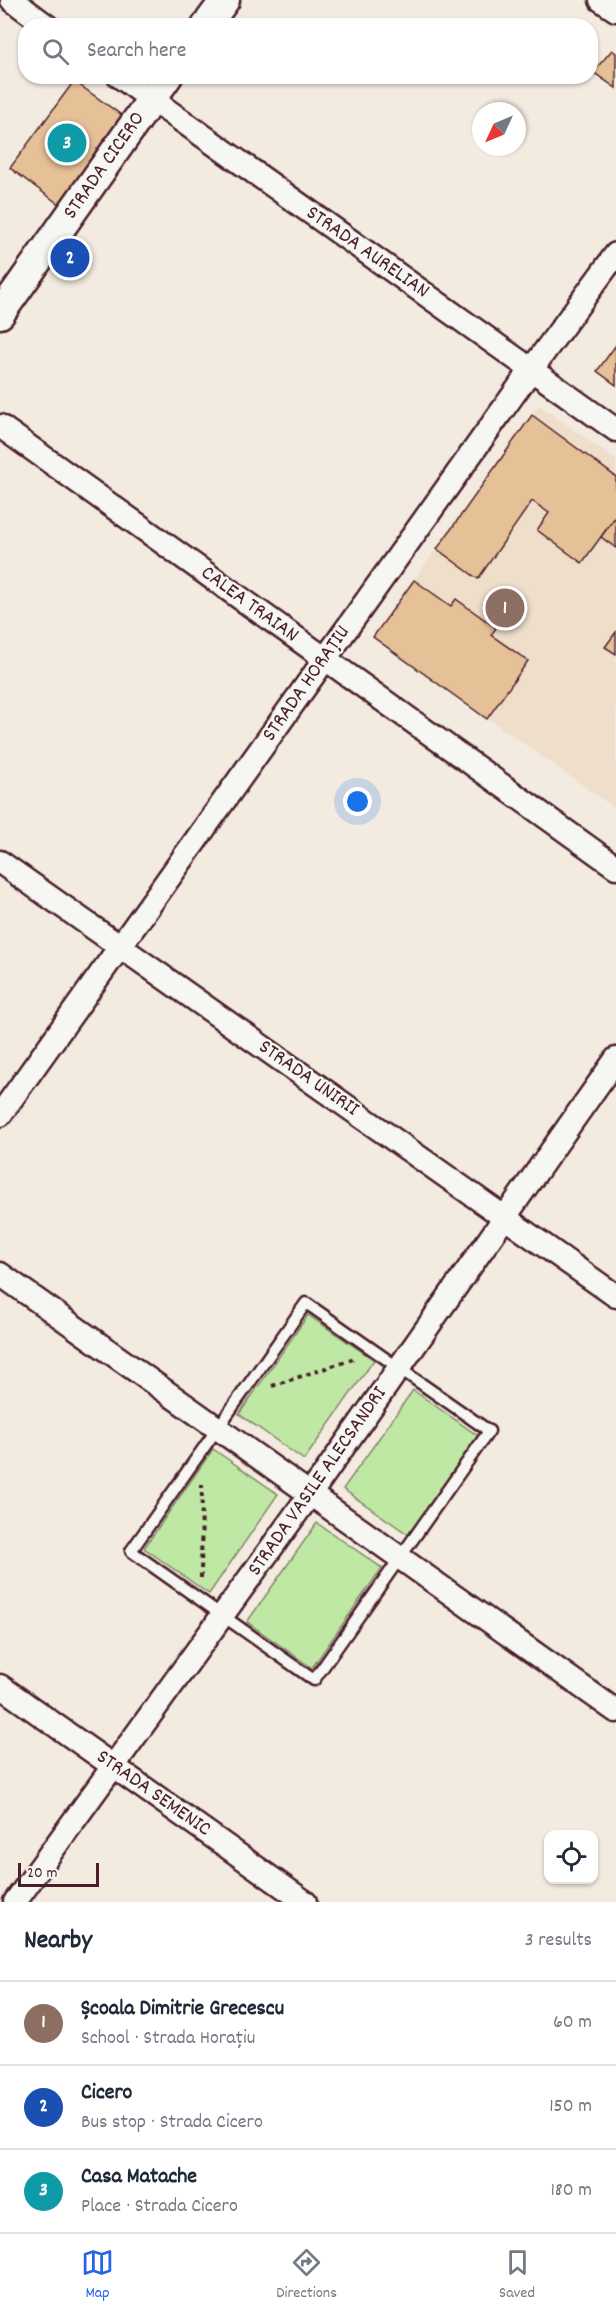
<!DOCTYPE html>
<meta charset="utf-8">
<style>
:root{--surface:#fff;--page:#f2f2f3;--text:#1f2937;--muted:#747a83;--line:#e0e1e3;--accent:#2563eb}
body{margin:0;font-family:Dekko,sans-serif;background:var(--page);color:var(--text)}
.controls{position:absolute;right:18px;bottom:18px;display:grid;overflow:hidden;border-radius:12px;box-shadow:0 2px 4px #0004}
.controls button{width:54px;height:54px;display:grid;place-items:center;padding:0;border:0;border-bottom:2px solid var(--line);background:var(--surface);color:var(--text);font:30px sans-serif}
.compass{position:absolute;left:472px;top:102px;width:54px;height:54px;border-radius:50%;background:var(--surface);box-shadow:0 2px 4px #0004;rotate:226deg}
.scale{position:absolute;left:18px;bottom:15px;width:81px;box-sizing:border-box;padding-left:6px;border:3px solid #4a1f2b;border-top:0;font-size:16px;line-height:21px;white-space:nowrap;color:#4a1f2b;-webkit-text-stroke:4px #f6f6f2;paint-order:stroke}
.you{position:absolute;left:358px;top:802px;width:21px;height:21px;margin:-15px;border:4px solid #fff;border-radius:50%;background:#1a73e8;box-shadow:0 0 0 9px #1a73e833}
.badge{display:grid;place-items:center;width:39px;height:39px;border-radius:50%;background:var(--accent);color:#fff;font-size:20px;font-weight:700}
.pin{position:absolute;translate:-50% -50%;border:3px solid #fff;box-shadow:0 2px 6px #0006}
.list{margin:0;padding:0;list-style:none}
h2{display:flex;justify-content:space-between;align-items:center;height:78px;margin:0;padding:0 24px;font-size:26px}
h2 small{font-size:20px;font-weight:400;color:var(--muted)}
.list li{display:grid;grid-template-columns:39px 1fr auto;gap:18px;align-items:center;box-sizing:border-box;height:84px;padding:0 24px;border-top:2px solid var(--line)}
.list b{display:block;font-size:22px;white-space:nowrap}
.list p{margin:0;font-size:20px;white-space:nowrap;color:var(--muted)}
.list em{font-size:20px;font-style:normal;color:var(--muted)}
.icon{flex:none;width:33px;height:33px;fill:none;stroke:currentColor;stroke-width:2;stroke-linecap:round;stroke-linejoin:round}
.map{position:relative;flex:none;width:616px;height:1902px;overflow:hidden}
.search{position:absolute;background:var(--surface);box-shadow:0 2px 4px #0004;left:18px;right:18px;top:18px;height:66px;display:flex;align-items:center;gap:15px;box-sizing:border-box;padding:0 21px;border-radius:24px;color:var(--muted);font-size:22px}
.sheet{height:330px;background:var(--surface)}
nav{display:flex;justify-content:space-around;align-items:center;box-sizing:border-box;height:84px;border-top:2px solid var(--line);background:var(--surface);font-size:16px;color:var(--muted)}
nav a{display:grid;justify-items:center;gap:3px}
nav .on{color:var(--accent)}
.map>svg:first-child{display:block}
.built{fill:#efdeca}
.green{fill:#bee8a4;stroke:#848468;stroke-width:1.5}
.building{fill:#e6c097;stroke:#4a1f2b;stroke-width:1.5}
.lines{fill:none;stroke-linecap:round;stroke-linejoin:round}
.service-casing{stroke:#4a1f2b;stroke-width:15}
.minor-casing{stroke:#4a1f2b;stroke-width:27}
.tertiary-casing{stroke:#4a1f2b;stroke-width:33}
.path{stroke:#4a1f2b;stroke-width:4;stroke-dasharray:4.5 4.5;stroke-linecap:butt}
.service{stroke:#f6f6f2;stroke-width:10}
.minor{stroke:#f6f6f2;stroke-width:22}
.tertiary{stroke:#f6f6f2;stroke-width:28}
.labels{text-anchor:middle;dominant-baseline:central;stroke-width:4.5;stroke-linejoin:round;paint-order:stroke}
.street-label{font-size:21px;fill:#4a1f2b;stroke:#f6f6f2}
</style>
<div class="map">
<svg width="616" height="1902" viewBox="0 0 616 1902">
<rect width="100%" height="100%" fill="#f3ebe0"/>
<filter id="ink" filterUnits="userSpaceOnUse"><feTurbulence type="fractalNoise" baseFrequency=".0167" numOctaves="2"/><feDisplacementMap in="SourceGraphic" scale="12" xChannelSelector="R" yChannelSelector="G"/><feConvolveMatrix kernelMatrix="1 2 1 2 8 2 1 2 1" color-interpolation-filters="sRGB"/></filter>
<g filter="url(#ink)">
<polygon class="built" points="539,405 616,460 616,809 373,637"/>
<g class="green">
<polygon points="308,1315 374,1360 304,1460 239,1414"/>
<polygon points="413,1390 478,1436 409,1535 343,1489"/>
<polygon points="213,1449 278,1494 209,1594 144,1548"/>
<polygon points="317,1523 382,1568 312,1668 247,1622"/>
</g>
<g class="building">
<polygon points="612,50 616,53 616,88 593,72"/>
<polygon points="74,81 124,117 60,205 10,168"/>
<polygon points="616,345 616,385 597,371"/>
<polygon points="532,415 616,477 616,516 582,563 537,530 549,513 532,501 478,579 437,549"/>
<polygon points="616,516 616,548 601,537"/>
<polygon points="414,580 451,606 456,599 496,628 491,635 528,661 487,719 373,637"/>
<polygon points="616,632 616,654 605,647"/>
</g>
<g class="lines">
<defs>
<polygon id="service" points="306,1303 489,1431 314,1680 131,1551"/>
<g id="minor">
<polyline points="12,0 47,26"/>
<polyline points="601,0 616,10"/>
<polyline points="119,76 616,430"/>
<polyline points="0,426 616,867"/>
<polyline points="0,862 616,1296"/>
<polyline points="0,1115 531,370 616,254"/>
<polyline points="0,1274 616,1711"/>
<polyline points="0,1686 305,1902"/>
<polyline points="15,1902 311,1493 616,1059"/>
</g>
<g id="tertiary">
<polyline points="206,26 225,0"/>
<polyline points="0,314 168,76"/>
</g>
</defs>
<use href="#service" class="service-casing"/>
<use href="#minor" class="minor-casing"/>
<use href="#tertiary" class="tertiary-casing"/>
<g class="path">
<polyline points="272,1386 353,1359"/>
<polyline points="201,1578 202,1484"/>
</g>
<use href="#service" class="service"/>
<use href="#minor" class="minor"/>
<use href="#tertiary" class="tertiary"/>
</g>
</g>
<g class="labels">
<g class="street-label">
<text transform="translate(105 166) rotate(-55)">STRADA CICERO</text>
<text transform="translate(367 253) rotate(35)">STRADA AURELIAN</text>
<text transform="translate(249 605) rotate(36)">CALEA TRAIAN</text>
<text transform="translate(307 684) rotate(-55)">STRADA HORAȚIU</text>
<text transform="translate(308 1079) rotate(35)">STRADA UNIRII</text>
<text transform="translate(318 1482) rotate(-55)">STRADA VASILE ALECSANDRI</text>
<text transform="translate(153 1794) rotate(35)">STRADA SEMENIC</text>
</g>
</g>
</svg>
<div class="controls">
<button><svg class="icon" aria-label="locate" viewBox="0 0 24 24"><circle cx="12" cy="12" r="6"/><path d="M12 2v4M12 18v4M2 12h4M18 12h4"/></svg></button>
</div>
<svg class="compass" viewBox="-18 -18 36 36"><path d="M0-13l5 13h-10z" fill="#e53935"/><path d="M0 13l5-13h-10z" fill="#747a83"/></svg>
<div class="scale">20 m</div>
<div class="you"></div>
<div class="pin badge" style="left:505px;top:608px;background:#8d6e63">1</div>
<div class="pin badge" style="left:70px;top:258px;background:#1a4fb4">2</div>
<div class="pin badge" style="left:67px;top:143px;background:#0f9aa8">3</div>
<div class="search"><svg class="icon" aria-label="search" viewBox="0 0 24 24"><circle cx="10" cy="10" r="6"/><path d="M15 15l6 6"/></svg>Search here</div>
</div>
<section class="sheet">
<h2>Nearby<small>3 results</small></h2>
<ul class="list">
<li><span class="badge" style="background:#8d6e63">1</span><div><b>Școala Dimitrie Grecescu</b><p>School · Strada Horațiu</p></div><em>60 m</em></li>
<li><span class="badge" style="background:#1a4fb4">2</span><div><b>Cicero</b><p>Bus stop · Strada Cicero</p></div><em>150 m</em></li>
<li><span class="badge" style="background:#0f9aa8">3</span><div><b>Casa Matache</b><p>Place · Strada Cicero</p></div><em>180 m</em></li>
</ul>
</section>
<nav>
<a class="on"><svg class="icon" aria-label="map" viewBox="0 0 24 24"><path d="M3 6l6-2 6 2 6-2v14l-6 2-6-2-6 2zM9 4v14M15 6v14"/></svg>Map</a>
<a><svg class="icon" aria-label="directions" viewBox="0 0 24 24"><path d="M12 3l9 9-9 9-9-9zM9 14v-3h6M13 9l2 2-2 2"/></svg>Directions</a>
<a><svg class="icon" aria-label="saved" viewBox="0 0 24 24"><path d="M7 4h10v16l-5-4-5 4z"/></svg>Saved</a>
</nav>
